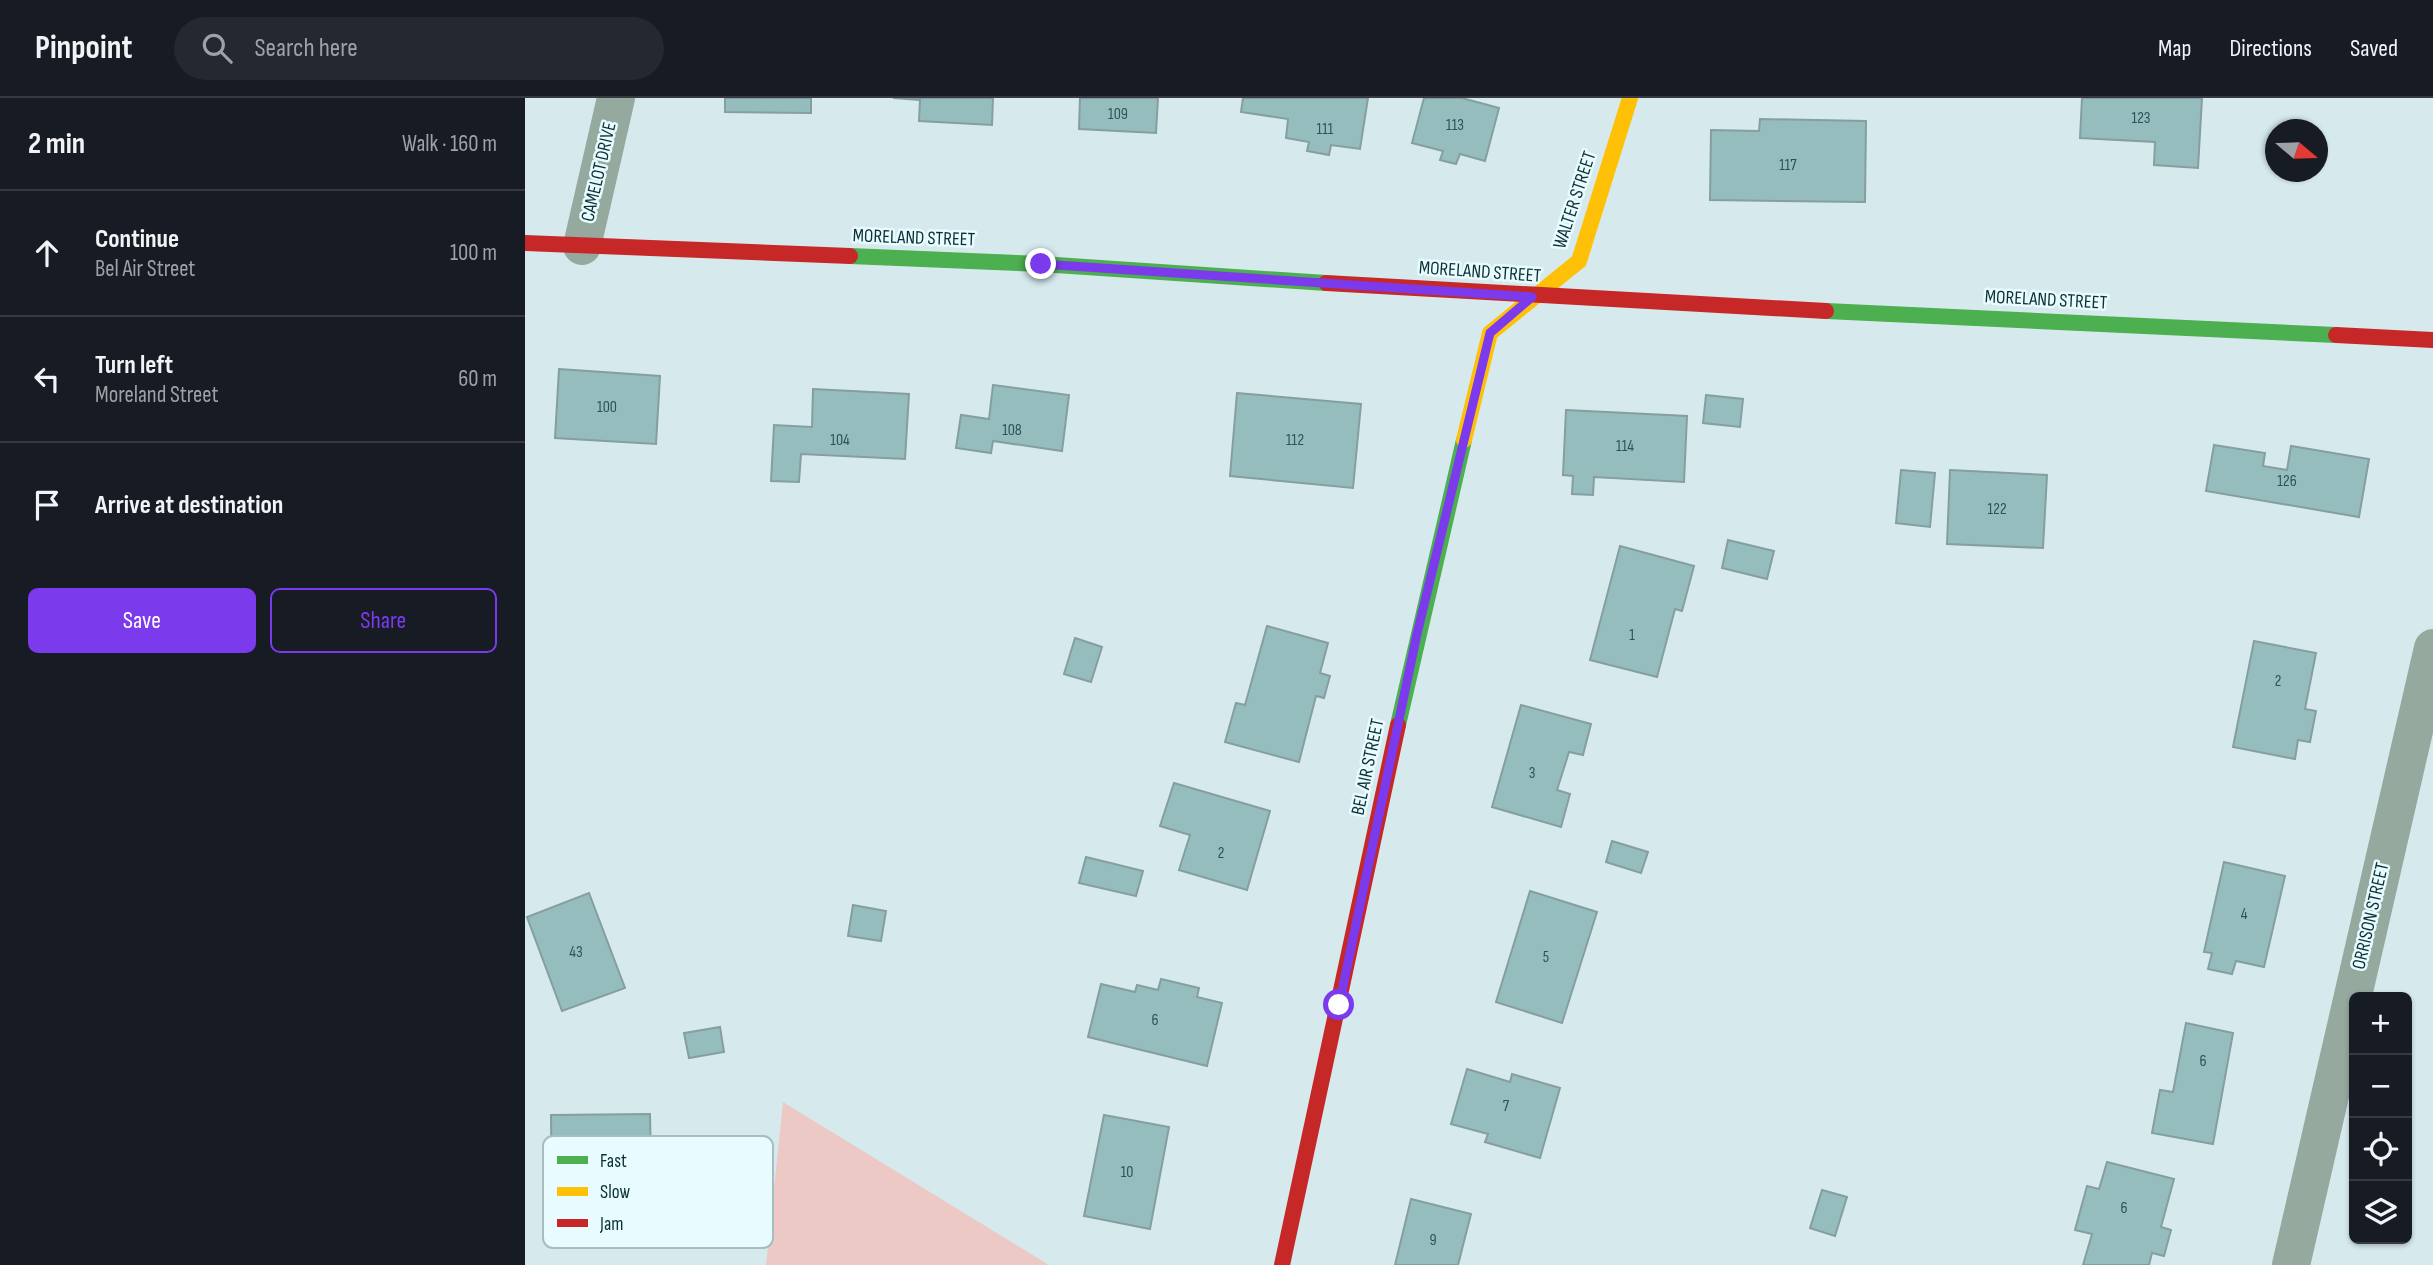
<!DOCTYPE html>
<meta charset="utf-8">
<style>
:root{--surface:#171b24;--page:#242831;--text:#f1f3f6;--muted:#9ea1a6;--line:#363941;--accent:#7c3aed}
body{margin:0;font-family:"Sofia Sans Condensed",sans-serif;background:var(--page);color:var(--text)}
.controls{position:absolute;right:21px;bottom:21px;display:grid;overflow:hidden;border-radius:10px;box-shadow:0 2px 5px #0004}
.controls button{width:63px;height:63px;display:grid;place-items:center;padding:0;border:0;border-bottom:2px solid var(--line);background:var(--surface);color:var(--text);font:35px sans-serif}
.compass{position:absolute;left:1740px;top:21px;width:63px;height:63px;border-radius:50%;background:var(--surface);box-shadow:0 2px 5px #0004;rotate:109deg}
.stop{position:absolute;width:21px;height:21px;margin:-16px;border:5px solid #7c3aed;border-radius:50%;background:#fff}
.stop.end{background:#7c3aed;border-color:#fff;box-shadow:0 2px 7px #0008}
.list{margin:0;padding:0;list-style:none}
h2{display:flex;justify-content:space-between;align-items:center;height:91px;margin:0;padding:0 28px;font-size:30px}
h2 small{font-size:23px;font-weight:400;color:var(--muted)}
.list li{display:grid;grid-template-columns:46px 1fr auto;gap:21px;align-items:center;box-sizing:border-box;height:126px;padding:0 28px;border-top:2px solid var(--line)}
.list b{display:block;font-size:26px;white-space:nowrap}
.list p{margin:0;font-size:23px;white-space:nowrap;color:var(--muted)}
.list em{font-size:23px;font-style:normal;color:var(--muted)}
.actions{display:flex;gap:14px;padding:21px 28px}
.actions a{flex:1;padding:16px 0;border:2px solid var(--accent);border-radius:10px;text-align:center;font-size:24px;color:var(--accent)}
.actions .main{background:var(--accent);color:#fff}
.icon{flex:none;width:38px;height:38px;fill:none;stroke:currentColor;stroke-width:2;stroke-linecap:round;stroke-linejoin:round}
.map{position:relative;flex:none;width:1908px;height:1167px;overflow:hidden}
header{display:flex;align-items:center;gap:42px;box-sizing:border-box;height:98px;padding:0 35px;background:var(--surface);border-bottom:2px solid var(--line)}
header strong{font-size:33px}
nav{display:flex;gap:38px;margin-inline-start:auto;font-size:24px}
.search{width:490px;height:63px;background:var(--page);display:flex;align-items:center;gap:18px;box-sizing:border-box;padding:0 24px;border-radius:38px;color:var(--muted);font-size:26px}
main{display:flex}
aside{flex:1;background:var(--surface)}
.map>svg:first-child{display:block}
.green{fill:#ecc9c4}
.building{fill:#96bdbd;stroke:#859e9f;stroke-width:2}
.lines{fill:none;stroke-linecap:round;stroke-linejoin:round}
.street{stroke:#96a99f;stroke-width:38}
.fast{stroke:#4caf50;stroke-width:16}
.slow{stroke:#ffc107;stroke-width:16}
.jam{stroke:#c62828;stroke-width:16}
.route{stroke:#7c3aed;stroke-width:9}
.labels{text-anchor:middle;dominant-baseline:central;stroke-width:5;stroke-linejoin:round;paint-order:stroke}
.number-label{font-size:16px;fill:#2e5256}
.street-label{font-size:19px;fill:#0b2f34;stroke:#e8fbfe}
.key{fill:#e8fbfe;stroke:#a6bec1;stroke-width:2}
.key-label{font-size:19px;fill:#0b2f34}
</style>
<header>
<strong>Pinpoint</strong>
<div class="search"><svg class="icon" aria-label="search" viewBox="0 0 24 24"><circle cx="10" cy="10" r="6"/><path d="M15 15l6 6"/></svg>Search here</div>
<nav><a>Map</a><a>Directions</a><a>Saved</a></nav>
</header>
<main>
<aside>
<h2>2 min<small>Walk · 160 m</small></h2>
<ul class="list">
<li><svg class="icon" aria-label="ahead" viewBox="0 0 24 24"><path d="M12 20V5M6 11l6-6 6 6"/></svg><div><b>Continue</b><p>Bel Air Street</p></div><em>100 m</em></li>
<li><svg class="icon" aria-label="left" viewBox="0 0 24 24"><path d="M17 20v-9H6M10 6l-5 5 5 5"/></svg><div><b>Turn left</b><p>Moreland Street</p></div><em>60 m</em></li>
<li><svg class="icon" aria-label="arrive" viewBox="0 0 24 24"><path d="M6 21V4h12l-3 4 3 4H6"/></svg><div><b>Arrive at destination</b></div></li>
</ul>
<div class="actions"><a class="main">Save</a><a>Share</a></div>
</aside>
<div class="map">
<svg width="1908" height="1167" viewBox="0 0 1908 1167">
<rect width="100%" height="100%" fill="#d6eaee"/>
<polygon class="green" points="258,1004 524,1167 241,1167"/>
<g class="building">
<polygon points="200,0 286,0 286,15 200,14"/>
<polygon points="368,0 468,0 467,27 394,23 395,2"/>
<polygon points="555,0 633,0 631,35 554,31"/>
<polygon points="718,0 843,0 835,51 806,47 804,57 782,53 784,44 761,40 763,21 716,14"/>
<polygon points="899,0 937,0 974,10 960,63 935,56 931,66 915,62 918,53 887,45"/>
<polygon points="1557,0 1677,0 1673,70 1629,67 1630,44 1555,40"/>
<polygon points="1235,21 1341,23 1340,104 1185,102 1186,32 1234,33"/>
<polygon points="34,271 135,278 131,346 30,340"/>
<polygon points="468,287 544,297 537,353 468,343 466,355 431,350 436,317 464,321"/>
<polygon points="288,291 384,296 380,361 276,356 274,384 246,383 249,327 287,329"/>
<polygon points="712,295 836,306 828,390 705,378"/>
<polygon points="1181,297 1218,301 1215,329 1178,325"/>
<polygon points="1041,312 1162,318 1159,384 1069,379 1068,397 1047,396 1048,378 1038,377"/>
<polygon points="1689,347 1740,355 1738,368 1762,372 1766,348 1844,361 1834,419 1681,393"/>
<polygon points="1376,372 1410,375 1405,429 1371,425"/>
<polygon points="1425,372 1522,377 1518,450 1422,446"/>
<polygon points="1203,442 1249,453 1242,481 1197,470"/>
<polygon points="1095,448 1169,468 1157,513 1150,511 1132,579 1065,562"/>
<polygon points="742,528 803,545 795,575 805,578 799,600 791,598 774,664 700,644 711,605 720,607"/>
<polygon points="550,540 577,549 566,584 539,576"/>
<polygon points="1729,543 1791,555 1780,611 1791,613 1785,644 1773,642 1770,661 1708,649"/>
<polygon points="996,607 1066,626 1058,657 1044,654 1032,692 1045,696 1036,729 967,709"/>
<polygon points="649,685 745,713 722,792 654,772 665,737 635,728"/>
<polygon points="1087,743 1123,754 1116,775 1081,764"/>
<polygon points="561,759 618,773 611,798 554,785"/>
<polygon points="1699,764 1760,778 1739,869 1711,863 1707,876 1683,871 1687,855 1679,854"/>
<polygon points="1005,793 1072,814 1037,925 971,904"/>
<polygon points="64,795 100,890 37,913 2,819"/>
<polygon points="328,807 361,813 356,843 323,838"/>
<polygon points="636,881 674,890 672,899 697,905 682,968 563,939 576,886 610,894 612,887 633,892"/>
<polygon points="1661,925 1708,935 1688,1046 1627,1035 1635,992 1648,994"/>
<polygon points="195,929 199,954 164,960 159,935"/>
<polygon points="942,971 985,984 987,976 1035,990 1015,1060 960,1044 963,1036 926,1026"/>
<polygon points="125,1016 126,1065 92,1065 92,1133 56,1134 56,1109 27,1109 26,1017"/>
<polygon points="579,1017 644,1029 625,1131 559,1118"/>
<polygon points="1582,1064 1649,1081 1636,1129 1646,1132 1639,1158 1627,1155 1624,1167 1558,1167 1567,1136 1550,1132 1562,1088 1574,1091"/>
<polygon points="1297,1092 1322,1099 1310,1138 1285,1130"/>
<polygon points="886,1101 946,1116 933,1167 870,1167"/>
</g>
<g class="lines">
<g class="street">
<polyline points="57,148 91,0"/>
<polyline points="1766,1167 1908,550"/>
</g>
<g class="fast">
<polyline points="325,158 516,166 801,185"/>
<polyline points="1301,213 1811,237"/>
<polyline points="873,627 939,342"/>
</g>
<polyline class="slow" points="939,342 965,235 1054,163 1105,0"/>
<g class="jam">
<polyline points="0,145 325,158"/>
<polyline points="801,185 1301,213"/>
<polyline points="1811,237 1908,242"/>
<polyline points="757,1167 873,627"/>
</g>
</g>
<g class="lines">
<polyline class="route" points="516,166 1007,199 965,235 892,536 814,907"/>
</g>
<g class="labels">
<g class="number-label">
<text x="593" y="16">109</text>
<text x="1616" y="20">123</text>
<text x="930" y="27">113</text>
<text x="800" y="31">111</text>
<text x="1263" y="67">117</text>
<text x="82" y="309">100</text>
<text x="487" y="332">108</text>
<text x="315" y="342">104</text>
<text x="770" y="342">112</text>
<text x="1100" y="348">114</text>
<text x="1762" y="383">126</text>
<text x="1472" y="411">122</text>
<text x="1107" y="537">1</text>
<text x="1753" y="583">2</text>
<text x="1007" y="675">3</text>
<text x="696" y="755">2</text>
<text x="1719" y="816">4</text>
<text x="51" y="854">43</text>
<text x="1021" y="859">5</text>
<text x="630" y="922">6</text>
<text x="1678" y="963">6</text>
<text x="981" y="1008">7</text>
<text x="602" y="1074">10</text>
<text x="1599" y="1110">6</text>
<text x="908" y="1142">9</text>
</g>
<g class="street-label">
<text transform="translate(74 74) rotate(-77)">CAMELOT DRIVE</text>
<text transform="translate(1050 102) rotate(-72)">WALTER STREET</text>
<text transform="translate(389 140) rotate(2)">MORELAND STREET</text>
<text transform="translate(955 174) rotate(4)">MORELAND STREET</text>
<text transform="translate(1521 202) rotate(3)">MORELAND STREET</text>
<text transform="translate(843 669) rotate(-78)">BEL AIR STREET</text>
<text transform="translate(1846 818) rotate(-77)">ORRISON STREET</text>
</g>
</g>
<rect x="18" y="1038" width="230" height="112" rx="10" class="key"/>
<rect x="32" y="1058" width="31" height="8" fill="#4caf50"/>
<rect x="32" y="1089" width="31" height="9" fill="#ffc107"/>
<rect x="32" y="1121" width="31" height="8" fill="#c62828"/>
<g class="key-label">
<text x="75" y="1069">Fast</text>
<text x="75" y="1100">Slow</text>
<text x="75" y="1132">Jam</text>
</g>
</svg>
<div class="controls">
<button>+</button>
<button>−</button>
<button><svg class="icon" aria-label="locate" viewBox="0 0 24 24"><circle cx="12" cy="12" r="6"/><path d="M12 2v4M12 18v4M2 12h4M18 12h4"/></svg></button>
<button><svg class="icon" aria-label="layers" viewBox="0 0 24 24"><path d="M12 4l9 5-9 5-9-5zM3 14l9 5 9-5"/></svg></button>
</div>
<svg class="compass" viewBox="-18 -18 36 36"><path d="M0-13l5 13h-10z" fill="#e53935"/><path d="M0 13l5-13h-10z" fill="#9ea1a6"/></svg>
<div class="stop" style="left:814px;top:907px"></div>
<div class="stop end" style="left:516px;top:166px"></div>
</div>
</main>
